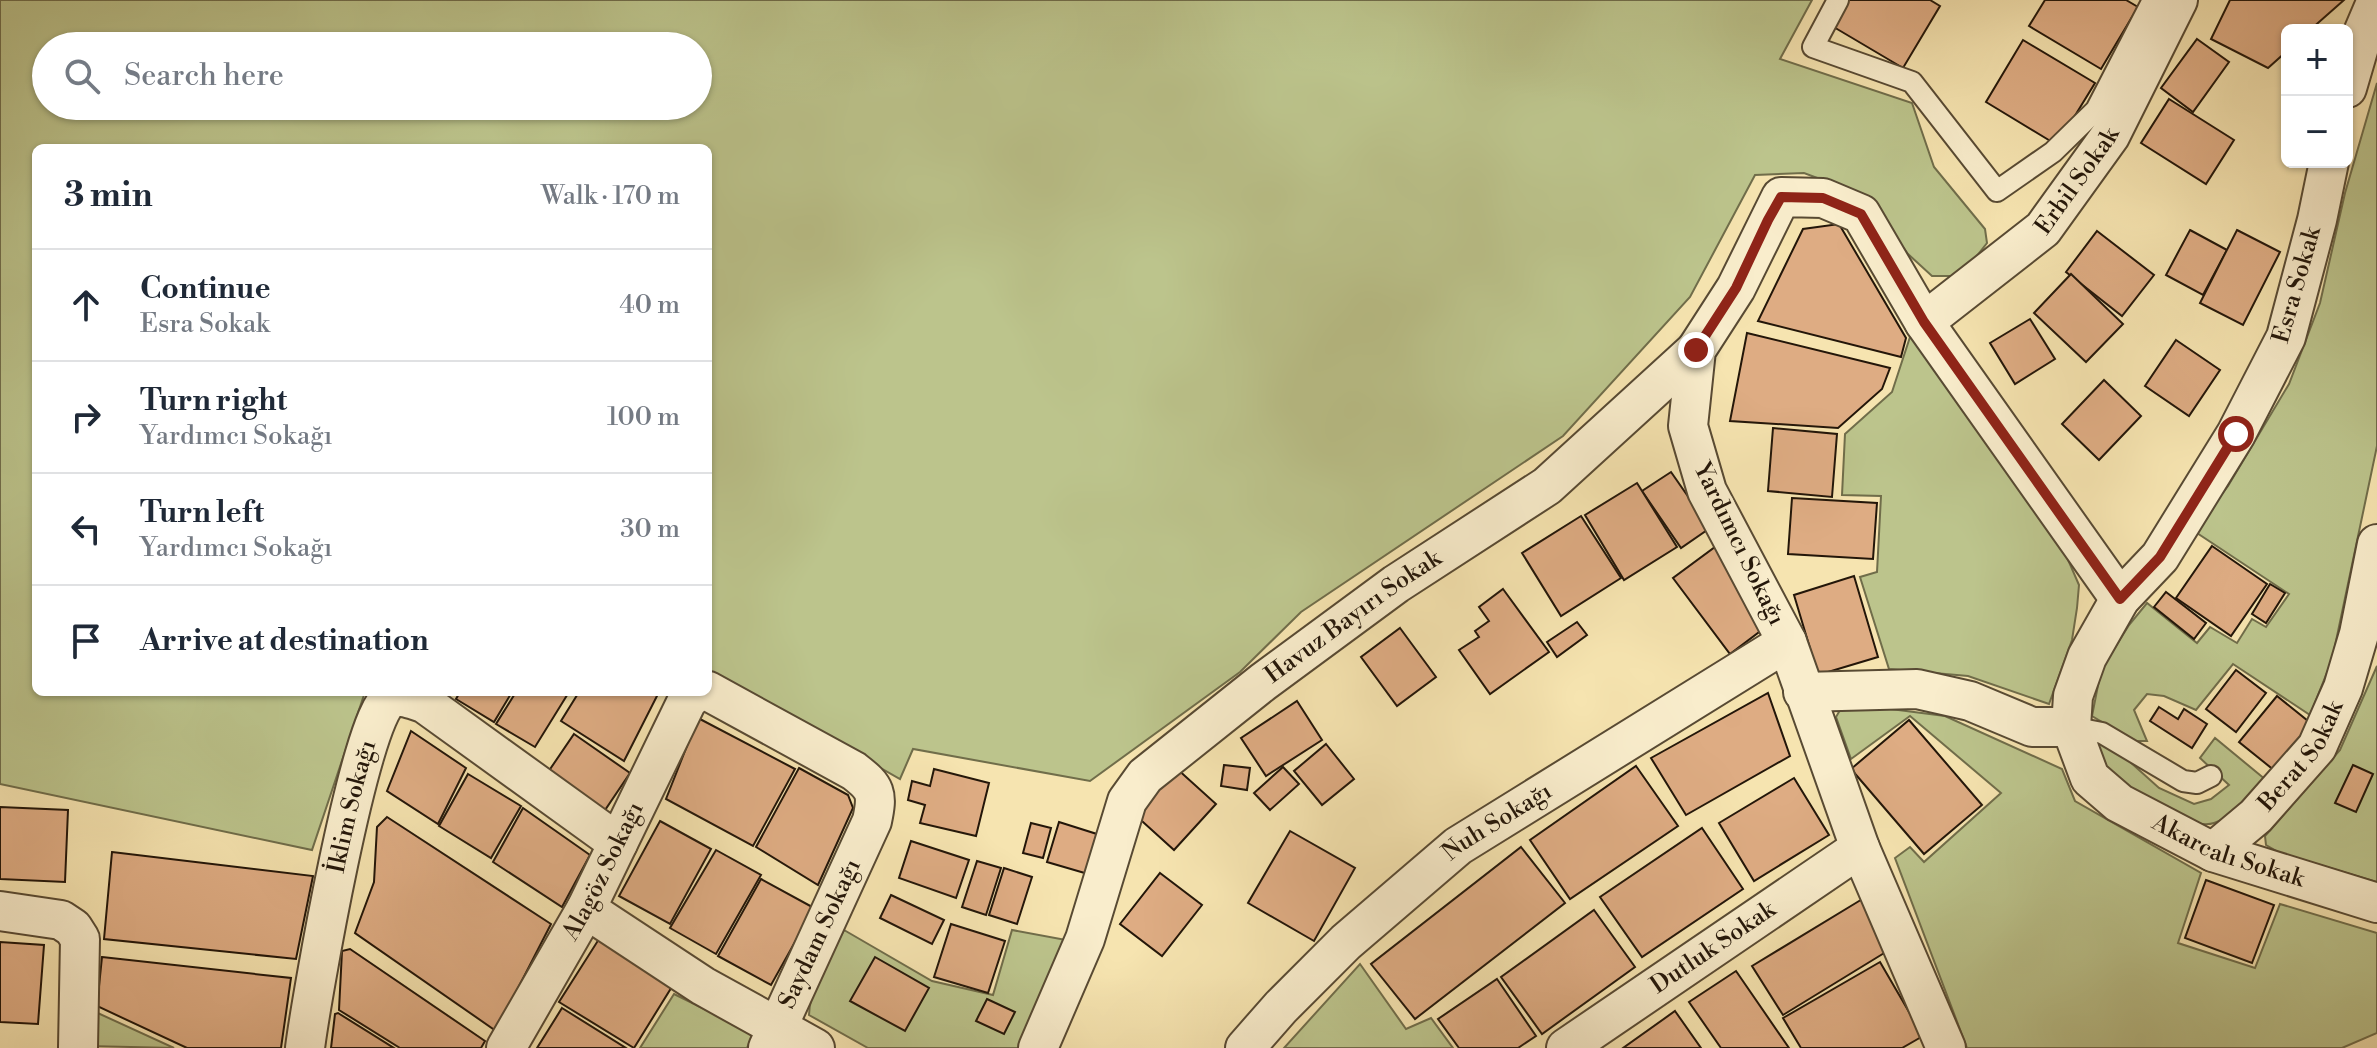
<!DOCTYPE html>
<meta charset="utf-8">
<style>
:root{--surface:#fff;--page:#f2f2f3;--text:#1f2937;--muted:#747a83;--line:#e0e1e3}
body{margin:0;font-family:"Libre Bodoni",serif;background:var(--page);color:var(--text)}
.controls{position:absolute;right:24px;top:24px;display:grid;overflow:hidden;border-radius:12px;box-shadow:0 2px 6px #0004}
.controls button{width:72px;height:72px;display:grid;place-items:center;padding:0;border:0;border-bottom:2px solid var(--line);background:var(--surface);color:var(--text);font:40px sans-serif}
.stop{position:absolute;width:24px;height:24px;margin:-18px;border:6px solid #8f2418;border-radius:50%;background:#fff}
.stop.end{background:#8f2418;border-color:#fff;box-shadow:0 2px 8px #0008}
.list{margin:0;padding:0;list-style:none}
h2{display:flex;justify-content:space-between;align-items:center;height:104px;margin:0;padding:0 32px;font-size:34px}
h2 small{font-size:26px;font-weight:400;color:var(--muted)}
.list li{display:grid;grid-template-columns:52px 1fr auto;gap:24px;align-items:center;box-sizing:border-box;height:112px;padding:0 32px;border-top:2px solid var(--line)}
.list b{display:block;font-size:30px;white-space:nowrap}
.list p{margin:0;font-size:26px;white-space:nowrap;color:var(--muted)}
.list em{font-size:26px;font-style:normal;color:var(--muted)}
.icon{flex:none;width:44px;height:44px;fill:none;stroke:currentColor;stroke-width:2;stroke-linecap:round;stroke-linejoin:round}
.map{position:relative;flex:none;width:2377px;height:1048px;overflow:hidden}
.search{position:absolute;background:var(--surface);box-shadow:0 2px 6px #0004;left:32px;top:32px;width:680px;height:88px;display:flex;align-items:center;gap:20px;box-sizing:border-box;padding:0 28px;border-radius:44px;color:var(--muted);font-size:30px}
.panel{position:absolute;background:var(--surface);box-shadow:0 2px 6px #0004;left:32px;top:144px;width:680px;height:552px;border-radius:12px}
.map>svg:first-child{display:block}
.green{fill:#bcc48c;stroke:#706d4a;stroke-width:2;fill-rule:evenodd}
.building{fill:#deac83;stroke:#231609;stroke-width:2}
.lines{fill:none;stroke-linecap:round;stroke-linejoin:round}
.lane-casing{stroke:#584a33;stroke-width:24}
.street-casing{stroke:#584a33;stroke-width:42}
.lane{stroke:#f9edcc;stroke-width:20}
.street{stroke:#f9edcc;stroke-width:38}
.route{stroke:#8f2418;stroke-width:10}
.labels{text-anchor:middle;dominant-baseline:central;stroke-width:6;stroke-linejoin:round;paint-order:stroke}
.street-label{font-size:24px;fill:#231609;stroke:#f9edcc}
</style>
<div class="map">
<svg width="2377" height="1048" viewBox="0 0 2377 1048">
<rect width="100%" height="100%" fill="#f6e4b0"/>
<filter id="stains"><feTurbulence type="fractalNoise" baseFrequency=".0025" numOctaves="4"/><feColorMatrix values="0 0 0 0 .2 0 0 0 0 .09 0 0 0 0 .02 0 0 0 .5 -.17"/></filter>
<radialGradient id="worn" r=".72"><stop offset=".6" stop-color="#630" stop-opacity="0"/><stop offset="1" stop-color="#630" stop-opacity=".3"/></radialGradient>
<g class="green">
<path d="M 0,0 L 1812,0 L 1780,59 L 1912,103 L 1934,167 L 1985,229 L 1987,243 L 1976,257 L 1954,276 L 1932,276 L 1908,254 L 1878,213 L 1836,185 L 1804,173 L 1755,175 L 1690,297 L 1563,436 L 1301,612 L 1240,672 L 1090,781 L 913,749 L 900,779 L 708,670 L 708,148 L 36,148 L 36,692 L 365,692 L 312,850 L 0,784 ZM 46,46 L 698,46 L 698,106 L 46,106 Z"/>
<polygon points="2377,83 2377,446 2332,660 2310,715 2233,664 2196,710 2164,696 2147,694 2134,710 2147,741 2134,741 2092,716 2101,670 2129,625 2147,603 2197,643 2210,627 2237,643 2252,619 2266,627 2289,594 2194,531 2228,486 2289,384 2320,303 2345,193"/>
<polygon points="1911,334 2066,555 2079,585 2077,608 2072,640 2049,704 1968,676 1889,669 1860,577 1877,572 1881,496 1842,495 1845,434 1892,392"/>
<polygon points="2377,666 2377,882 2280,853 2266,845 2265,836 2340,750"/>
<polygon points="1844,703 1945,716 2062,769 2075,801 2201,873 2178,943 2255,968 2280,904 2377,933 2377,1033 2342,1048 1967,1048 1895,858 1910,847 1924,862 2001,793 1910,716 1851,759 1836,717"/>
<path d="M 2090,737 L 2109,743 L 2159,788 L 2194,804 L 2211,799 L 2229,785 L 2200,758 L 2215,738 L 2266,780 C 2250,795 2234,817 2214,823 C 2196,829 2148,808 2133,797 C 2114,782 2097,759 2090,737 Z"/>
<path d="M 844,930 L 932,981 L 993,995 L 1012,930 L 1066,940 L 1021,1048 L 868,1048 L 809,1015 C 810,985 830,957 844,930 Z"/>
<polygon points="1360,964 1406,1029 1431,1018 1453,1048 1284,1048"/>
<polygon points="674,994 753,1033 747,1048 640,1048"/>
<polygon points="89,1009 174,1048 87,1046"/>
</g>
<g class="building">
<polygon points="1847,0 1930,0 1940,6 1903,68 1832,26"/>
<polygon points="2045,0 2126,0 2138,7 2101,69 2029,26"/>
<polygon points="2230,0 2344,0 2310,30 2287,30 2287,51 2268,68 2211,39"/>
<polygon points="2197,39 2229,62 2193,112 2161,88"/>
<polygon points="2023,40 2095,83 2057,145 1986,102"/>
<polygon points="2169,99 2234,140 2206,184 2141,143"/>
<polygon points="1839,224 1906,338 1901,357 1758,321 1803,229"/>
<polygon points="2190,230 2227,250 2203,295 2166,275"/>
<polygon points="2237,230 2280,252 2243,325 2200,303"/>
<polygon points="2097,231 2154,275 2122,316 2066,272"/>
<polygon points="2071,274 2123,324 2086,362 2034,313"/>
<polygon points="2030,319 2055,359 2015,384 1990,343"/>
<polygon points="1747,333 1890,368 1882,389 1838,428 1730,421"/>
<polygon points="2176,340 2220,370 2189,416 2145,386"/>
<polygon points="2104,380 2141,416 2099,460 2062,424"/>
<polygon points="1773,428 1837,434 1832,497 1768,491"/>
<polygon points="1671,472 1710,528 1681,548 1642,491"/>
<polygon points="1637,483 1677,547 1624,580 1585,515"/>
<polygon points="1792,498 1877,503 1873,559 1788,554"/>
<polygon points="1581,516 1621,578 1561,616 1522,553"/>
<polygon points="2212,546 2267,584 2231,636 2176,598"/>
<polygon points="1715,547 1771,623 1730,654 1673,578"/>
<polygon points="1854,576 1878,657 1818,675 1794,595"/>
<polygon points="2270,584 2285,593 2266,623 2252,614"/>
<polygon points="1503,589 1549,652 1490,694 1459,650 1479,637 1475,631 1489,621 1479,607"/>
<polygon points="2166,592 2206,623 2194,639 2154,607"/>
<polygon points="1577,622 1587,635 1557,657 1547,642"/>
<polygon points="1400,628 1436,677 1397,706 1361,657"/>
<polygon points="2236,670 2266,693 2236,732 2206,709"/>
<polygon points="460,692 512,692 494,722 456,699"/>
<polygon points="516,692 569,692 535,747 496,724"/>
<polygon points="579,692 659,692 624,761 561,721"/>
<polygon points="1768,693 1790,756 1686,815 1651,758"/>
<polygon points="2277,696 2313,725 2275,771 2239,742"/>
<polygon points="1297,701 1322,740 1266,776 1241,738"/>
<polygon points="2159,707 2178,719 2184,709 2207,724 2192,748 2150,721"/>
<polygon points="698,718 795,769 753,846 666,799"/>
<polygon points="1909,720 1982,805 1924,854 1851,769"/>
<polygon points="411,731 466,768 438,824 387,791"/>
<polygon points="574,734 630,773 601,816 544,778"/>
<polygon points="1326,744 1354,779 1322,805 1294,771"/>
<polygon points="1224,765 1250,768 1247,790 1221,786"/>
<polygon points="2353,765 2373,774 2356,812 2335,803"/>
<polygon points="1636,766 1678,826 1570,899 1530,840"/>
<polygon points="1175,767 1216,804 1174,850 1133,813"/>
<polygon points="1283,767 1299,784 1270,810 1254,793"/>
<polygon points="799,768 848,795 853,808 818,885 756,847"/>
<polygon points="934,769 989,783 976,836 920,823 925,805 908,800 912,781 930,786"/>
<polygon points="468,774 521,806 491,858 439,826"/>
<polygon points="1794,778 1829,835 1754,881 1719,823"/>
<polygon points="0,807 68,810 65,882 0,879"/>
<polygon points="523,808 590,855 562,907 493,862"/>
<polygon points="387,817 551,924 496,1031 355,933 374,882 377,827"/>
<polygon points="660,821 711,849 670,924 619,896"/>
<polygon points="1059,822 1100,835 1088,874 1047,862"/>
<polygon points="1031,823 1051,828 1043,858 1023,853"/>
<polygon points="1702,828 1743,889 1642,957 1600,897"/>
<polygon points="1290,831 1355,868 1314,941 1248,903"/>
<polygon points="911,841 969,860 956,898 899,878"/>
<polygon points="1521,847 1565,903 1415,1019 1371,964"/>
<polygon points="716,850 761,875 716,954 670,928"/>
<polygon points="112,852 313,876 296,959 104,939"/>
<polygon points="977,861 1001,868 986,915 962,907"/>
<polygon points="1004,868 1032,877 1017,924 989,915"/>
<polygon points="1160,873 1202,905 1162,956 1120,924"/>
<polygon points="761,879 814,908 771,985 718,956"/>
<polygon points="2206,880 2274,905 2252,963 2185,938"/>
<polygon points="891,895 944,920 932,944 880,918"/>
<polygon points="1864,898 1894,947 1783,1015 1752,966"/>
<polygon points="1594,910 1635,967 1542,1034 1501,977"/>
<polygon points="951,924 1005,941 988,993 934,977"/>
<polygon points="599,939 673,985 634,1048 559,1002"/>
<polygon points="0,942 44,945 38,1024 0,1022"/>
<polygon points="350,949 485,1041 481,1048 400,1048 339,1010 342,951"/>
<polygon points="102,957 291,978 281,1048 187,1048 97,1006"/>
<polygon points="875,957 929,988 905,1031 850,1001"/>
<polygon points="1880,962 1923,1036 1902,1048 1801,1048 1783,1018"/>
<polygon points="1736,971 1789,1048 1721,1048 1689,1002"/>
<polygon points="1497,979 1536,1036 1518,1048 1459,1048 1438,1019"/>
<polygon points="987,999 1015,1012 1004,1034 976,1021"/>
<polygon points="562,1008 626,1048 537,1048"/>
<polygon points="1675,1011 1701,1048 1623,1048"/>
<polygon points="338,1013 394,1048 331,1048 335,1014"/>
</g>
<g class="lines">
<defs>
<g id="lane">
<polyline points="1838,0 1813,47 1912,82 1997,191 2053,152 2096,110 2153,0"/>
<polyline points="2071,727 2102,733 2183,781 2197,783 2211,776"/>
</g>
<g id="street">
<polyline points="2347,88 2363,33 2377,0"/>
<path id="s1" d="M 2329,162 L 2317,220 L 2286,337 L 2236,434 L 2160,557 L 2120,599 L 2087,657 L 2073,696 L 2071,727 L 2090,778 L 2119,803 L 2213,852 L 2377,903"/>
<path id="s2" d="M 1924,322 L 2043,229 L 2110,136 L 2178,0"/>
<path d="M 708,691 L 854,771 C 876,788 878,793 872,821 L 768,1048"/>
<polyline points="1803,692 1917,689 1970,701 2032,727 2071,727"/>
<path id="s3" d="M 2213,852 L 2256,816 L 2317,747 L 2343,688 L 2359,634 L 2377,544"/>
<polyline points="586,909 703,986 815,1048"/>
<polyline points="0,911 61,920 73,928 80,939 78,1048"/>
<path id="s4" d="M 305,1048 C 311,1001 360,718 389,700 C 399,693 413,700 424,703 L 618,843"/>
<path id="s5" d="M 506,1048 L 586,909 L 687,701 L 696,692"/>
<path id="s6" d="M 1038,1048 L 1085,939 L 1127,801 L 1145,776 L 1263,682 L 1396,584 L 1547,486 L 1696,350"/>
<path id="s7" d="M 1245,1048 L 1281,1007 L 1346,942 L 1458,846 L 1787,642"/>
<path id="s8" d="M 1566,1048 L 1860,848"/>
<polyline points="1946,1048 1860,848 1787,642 1707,491 1688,426 1696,350 1736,288 1781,197 1823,198 1861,214 1924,322 2120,599"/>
</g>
</defs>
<use href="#lane" class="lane-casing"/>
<use href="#street" class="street-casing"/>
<use href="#lane" class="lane"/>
<use href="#street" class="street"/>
</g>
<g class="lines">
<polyline class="route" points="1696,350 1736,288 1768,220 1781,197 1823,198 1861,214 1924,322 2120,599 2160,557 2236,434"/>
</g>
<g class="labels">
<g class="street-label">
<text stroke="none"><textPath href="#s2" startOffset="210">Erbil Sokak</textPath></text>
<text transform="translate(2297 285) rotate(-74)">Esra Sokak</text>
<text transform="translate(1739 544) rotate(64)">Yardımcı Sokağı</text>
<text stroke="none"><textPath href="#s6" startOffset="556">Havuz Bayırı Sokak</textPath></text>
<text stroke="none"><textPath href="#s3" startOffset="132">Berat Sokak</textPath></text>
<text stroke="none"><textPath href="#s4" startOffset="246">İklim Sokağı</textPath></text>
<text stroke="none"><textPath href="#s7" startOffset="340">Nuh Sokağı</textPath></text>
<text stroke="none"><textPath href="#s1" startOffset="844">Akarcalı Sokak</textPath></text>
<text stroke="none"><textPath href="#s5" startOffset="202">Alagöz Sokağı</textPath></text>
<text transform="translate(820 934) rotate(-65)">Saydam Sokağı</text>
<text stroke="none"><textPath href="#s8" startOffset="178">Dutluk Sokak</textPath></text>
</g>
</g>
<rect width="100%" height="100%" filter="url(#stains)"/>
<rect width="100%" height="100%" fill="url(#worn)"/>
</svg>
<div class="controls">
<button>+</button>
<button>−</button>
</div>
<div class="stop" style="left:2236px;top:434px"></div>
<div class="stop end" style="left:1696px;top:350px"></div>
<div class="search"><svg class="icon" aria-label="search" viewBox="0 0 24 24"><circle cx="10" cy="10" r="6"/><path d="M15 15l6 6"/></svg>Search here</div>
<section class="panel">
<h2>3 min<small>Walk · 170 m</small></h2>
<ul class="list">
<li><svg class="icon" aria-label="ahead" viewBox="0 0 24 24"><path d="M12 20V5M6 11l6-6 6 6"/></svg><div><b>Continue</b><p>Esra Sokak</p></div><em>40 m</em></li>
<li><svg class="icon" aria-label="right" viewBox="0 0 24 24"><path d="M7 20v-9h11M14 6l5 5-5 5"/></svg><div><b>Turn right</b><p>Yardımcı Sokağı</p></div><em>100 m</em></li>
<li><svg class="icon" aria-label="left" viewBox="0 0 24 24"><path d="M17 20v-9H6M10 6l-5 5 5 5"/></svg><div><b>Turn left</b><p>Yardımcı Sokağı</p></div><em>30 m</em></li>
<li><svg class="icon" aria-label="arrive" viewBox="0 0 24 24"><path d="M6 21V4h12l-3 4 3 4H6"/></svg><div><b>Arrive at destination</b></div></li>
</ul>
</section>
</div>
